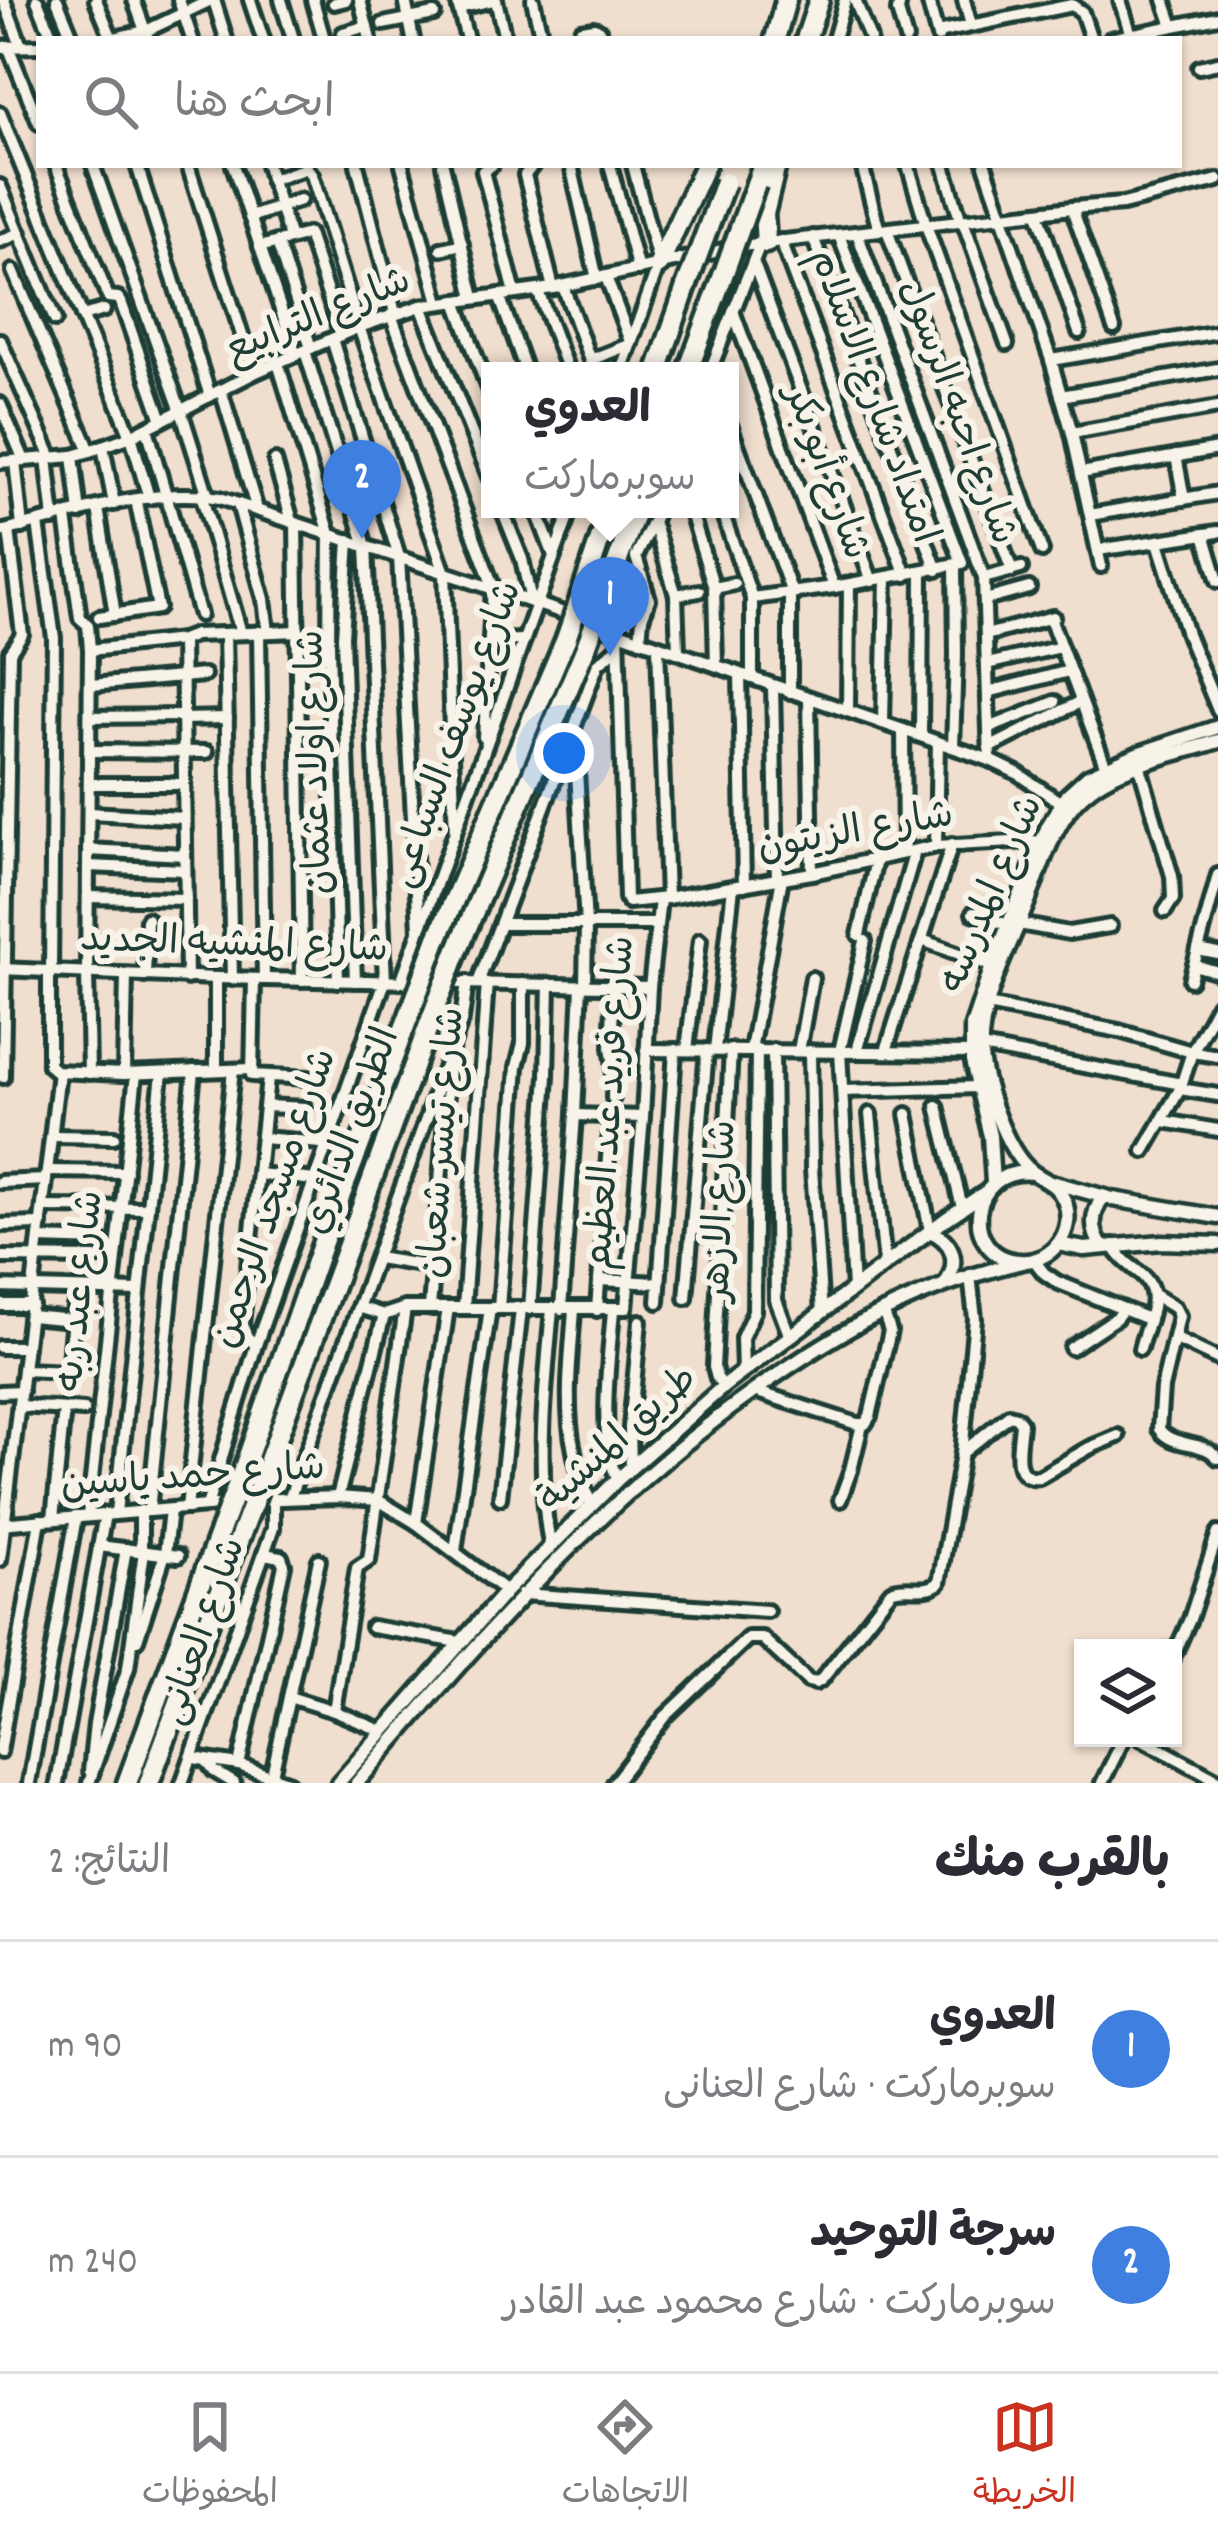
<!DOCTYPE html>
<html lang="ar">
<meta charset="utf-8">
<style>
:root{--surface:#fff;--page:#f7f7f7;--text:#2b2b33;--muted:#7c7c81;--line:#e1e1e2;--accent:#c8321e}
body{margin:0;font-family:Dekko,"Playpen Sans Arabic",sans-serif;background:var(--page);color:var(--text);direction:rtl}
.controls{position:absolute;right:36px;bottom:36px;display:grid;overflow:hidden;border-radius:0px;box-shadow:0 3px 9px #0004}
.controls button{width:108px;height:108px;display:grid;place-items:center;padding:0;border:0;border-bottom:3px solid var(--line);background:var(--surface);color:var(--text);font:60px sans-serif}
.you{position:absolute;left:564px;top:753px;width:42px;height:42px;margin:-30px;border:9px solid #fff;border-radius:50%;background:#1a73e8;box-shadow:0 0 0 18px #1a73e833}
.badge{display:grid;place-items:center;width:78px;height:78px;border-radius:50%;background:var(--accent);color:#fff;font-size:39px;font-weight:700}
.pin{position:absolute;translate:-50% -99px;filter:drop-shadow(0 3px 6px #0008)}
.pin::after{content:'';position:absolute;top:63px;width:42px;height:36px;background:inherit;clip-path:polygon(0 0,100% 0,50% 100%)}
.popup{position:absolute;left:481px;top:362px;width:258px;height:156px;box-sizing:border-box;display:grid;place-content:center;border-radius:0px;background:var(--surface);filter:drop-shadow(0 3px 9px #0005);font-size:39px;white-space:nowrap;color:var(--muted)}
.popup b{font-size:45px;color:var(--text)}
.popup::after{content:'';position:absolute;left:50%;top:100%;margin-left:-24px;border:24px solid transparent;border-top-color:var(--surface)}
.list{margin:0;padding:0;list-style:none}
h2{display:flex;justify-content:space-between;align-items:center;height:156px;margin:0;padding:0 48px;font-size:51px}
h2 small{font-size:39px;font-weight:400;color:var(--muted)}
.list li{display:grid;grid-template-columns:78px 1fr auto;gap:36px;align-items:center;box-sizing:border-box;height:216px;padding:0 48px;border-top:3px solid var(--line)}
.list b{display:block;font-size:45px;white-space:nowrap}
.list p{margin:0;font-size:39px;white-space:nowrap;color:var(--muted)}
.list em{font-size:39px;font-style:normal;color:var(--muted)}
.icon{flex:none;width:66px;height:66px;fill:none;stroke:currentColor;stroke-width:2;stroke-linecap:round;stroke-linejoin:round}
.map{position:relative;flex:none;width:1218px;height:1783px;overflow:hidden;direction:ltr}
.search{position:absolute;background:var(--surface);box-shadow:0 3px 9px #0004;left:36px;right:36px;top:36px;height:132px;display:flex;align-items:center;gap:30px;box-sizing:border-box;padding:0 42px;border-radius:0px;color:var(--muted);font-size:45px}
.sheet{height:588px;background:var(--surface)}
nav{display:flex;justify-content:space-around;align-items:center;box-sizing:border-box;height:168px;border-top:3px solid var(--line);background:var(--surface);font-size:33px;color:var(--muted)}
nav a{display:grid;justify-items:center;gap:6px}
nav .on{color:var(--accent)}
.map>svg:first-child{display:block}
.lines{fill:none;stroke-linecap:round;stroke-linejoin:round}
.minor-casing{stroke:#1f3d34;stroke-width:20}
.tertiary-casing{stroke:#1f3d34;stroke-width:21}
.motorway-casing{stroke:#1f3d34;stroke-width:27}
.minor{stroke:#f7f3e8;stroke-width:10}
.tertiary{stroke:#f7f3e8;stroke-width:12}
.motorway{stroke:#f7f3e8;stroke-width:18}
.motorway-bridge-casing{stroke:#1f3d34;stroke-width:27;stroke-linecap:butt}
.motorway-bridge{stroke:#f7f3e8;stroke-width:18}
.labels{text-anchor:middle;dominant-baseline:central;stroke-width:12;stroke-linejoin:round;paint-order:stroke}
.street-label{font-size:39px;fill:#1f3d34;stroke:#f7f3e8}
</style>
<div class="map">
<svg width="1218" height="1783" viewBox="0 0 1218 1783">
<rect width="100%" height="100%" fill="#f0dece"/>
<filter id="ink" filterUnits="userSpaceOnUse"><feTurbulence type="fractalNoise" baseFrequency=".00833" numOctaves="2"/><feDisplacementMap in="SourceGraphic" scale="24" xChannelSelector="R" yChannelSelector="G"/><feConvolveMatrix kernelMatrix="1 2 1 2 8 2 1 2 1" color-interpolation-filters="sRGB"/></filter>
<g filter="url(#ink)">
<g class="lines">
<defs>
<g id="minor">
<polyline points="4,0 21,46"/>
<polyline points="37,0 53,39"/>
<polyline points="57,0 73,39"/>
<polyline points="96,0 112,39"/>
<polyline points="134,0 148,39"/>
<polyline points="179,0 192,39"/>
<polyline points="214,0 226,39"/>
<polyline points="250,0 263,39"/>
<polyline points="281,0 293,39"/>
<polyline points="313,0 324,39"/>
<polyline points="360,0 370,39"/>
<polyline points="405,0 413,39"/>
<polyline points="457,0 467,39"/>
<polyline points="496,0 505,39"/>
<polyline points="533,0 542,39"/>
<polyline points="855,0 870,39"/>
<polyline points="900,0 898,11 906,39"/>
<polyline points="928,0 938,37"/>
<polyline points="964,0 971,25"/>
<polyline points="1120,0 1131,35"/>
<polyline points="1164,0 1173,26"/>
<polyline points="334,3 346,0"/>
<polyline points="459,8 494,0"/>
<polyline points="383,24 434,14"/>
<polyline points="343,33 367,26"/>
<polyline points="937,33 1072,5 1082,12 1091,39"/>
<polyline points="110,39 146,31 211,0"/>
<polyline points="580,39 581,30 594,28 599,30 602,39"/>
<polyline points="834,39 845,0"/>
<polyline points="1110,39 1218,17"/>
<polyline points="8,46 39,123"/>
<polyline points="0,47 39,46"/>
<polyline points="1199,67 1218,63"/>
<polyline points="0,113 131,436 149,498"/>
<polyline points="56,165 108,297 118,298 121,302 162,420"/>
<polyline points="93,165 184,420 208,496"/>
<polyline points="137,165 210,396"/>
<polyline points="188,165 254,373"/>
<polyline points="233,165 296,355"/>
<polyline points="267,165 290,238"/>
<polyline points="305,165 312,175 359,327 445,573 455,833"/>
<polyline points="357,165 395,313"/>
<polyline points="402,165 439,302"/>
<polyline points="443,165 474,298"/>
<polyline points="492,165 483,171 515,293"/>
<polyline points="533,165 525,175 553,288"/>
<polyline points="571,165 597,279"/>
<polyline points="610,165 638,270"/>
<polyline points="862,165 879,231"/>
<polyline points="908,165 926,225 1042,551"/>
<polyline points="944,165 961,222"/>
<polyline points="985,165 1003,217"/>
<polyline points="271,180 307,168"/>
<polyline points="0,186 55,320"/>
<polyline points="1072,208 1114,328"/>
<polyline points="1038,213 1079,332"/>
<polyline points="250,217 300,200"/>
<polyline points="1002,217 1051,360 1072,433 1101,566"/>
<polyline points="963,221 1007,344"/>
<polyline points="887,230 1012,571"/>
<polyline points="857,233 984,578 990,760"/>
<polyline points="813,237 937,570"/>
<polyline points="0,241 20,233"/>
<polyline points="781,241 906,575"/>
<polyline points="277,242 311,348"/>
<polyline points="260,247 308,234 341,335"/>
<polyline points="441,249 462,244"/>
<polyline points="754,264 872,581"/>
<polyline points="13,271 90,451"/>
<polyline points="563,286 594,371"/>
<polyline points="538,291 568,371"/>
<polyline points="499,295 526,371"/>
<polyline points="456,301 490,394"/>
<polyline points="421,306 490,479"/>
<polyline points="733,311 834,587"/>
<polyline points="391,315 494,589"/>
<polyline points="82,316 104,310"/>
<polyline points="332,339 399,557 419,930"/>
<polyline points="0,340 52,458"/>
<polyline points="590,360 631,344 606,277"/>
<polyline points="1051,360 1218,332"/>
<polyline points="278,363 330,534 329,644 338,981"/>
<polyline points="621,371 659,264 633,165"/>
<polyline points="710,371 760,244"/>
<polyline points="221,390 257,510"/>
<polyline points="1061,396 1218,369"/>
<polyline points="0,404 24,460"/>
<polyline points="730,425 792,593"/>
<polyline points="147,428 200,615"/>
<polyline points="1072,433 1218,407"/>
<polyline points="103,446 114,504"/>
<polyline points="73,456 80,513"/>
<polyline points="1176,456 1184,499"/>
<polyline points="47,458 54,519"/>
<polyline points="15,461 22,527"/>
<polyline points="275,461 292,521"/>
<polyline points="0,462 73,456 90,451 131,436 254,373 359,327 421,306 553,288 741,246 1072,208 1123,204 1218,180"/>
<polyline points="1081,473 1218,449"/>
<polyline points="201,494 241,633"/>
<polyline points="238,504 264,599 268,632"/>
<polyline points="98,508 115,615"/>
<polyline points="502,509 522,559 531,601"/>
<polyline points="536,509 554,556"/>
<polyline points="690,509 714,588 716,665"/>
<polyline points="721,509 752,598 752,678"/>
<polyline points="1090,515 1218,493"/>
<polyline points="66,517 80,618 88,625 90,650 87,973 89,1073"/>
<polyline points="653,521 676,595 678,652"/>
<polyline points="38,523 54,638 51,971"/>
<polyline points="296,523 302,980"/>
<polyline points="9,530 22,634 10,652"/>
<path d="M 0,532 C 68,516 151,485 220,498 L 494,589 L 990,760 L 1019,774 L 1061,803"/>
<polyline points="1204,534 1218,581"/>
<polyline points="349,540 343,637 355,981"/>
<polyline points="1158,542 1187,634 1218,710"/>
<polyline points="1098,550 1218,532"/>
<polyline points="984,578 1021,568"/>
<polyline points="714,588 734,584"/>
<polyline points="676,595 699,591"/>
<polyline points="752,598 834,587 962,563 839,235"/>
<polyline points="985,600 1029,588"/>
<polyline points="612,609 646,608"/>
<polyline points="99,617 158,608 136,500"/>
<polyline points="1050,618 1106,767"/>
<polyline points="259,632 264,979"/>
<polyline points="618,632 626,898 628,902 667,898 812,873 936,846 1033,841 1044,843"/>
<polyline points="225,634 232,979"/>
<polyline points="986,635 1053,617"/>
<polyline points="182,640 187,978"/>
<polyline points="640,640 642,618 649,599 636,557 659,509"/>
<polyline points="490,641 524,640"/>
<polyline points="658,646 667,898"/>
<polyline points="90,650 182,640 195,635 299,631"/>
<polyline points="987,664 1061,647"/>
<polyline points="740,674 744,885"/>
<polyline points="91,685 204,675"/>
<polyline points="773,686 777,879"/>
<polyline points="790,692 790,593"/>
<polyline points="988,692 1069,671"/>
<polyline points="809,698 812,873"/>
<polyline points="848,711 849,585"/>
<polyline points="90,717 183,716"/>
<polyline points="183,719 227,718"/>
<polyline points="883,723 886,578"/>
<polyline points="989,728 1055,702"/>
<polyline points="903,730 904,853"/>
<polyline points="921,736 922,572"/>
<polyline points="484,737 493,588"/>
<polyline points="575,737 586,925 585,985"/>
<polyline points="953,747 956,655 955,567"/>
<polyline points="989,748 1080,702"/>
<polyline points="90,751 207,752"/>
<polyline points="1137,757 1172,876 1173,899 1165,911"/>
<polyline points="89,784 184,784"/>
<polyline points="89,813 184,818"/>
<polyline points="936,846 938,742"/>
<polyline points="88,850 185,855"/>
<polyline points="88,866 185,870"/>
<polyline points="88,897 186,899"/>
<polyline points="973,913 1008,925"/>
<polyline points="501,924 657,924"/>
<polyline points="1019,924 1069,933 1110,926"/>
<polyline points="859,935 876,860"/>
<polyline points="922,940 992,966"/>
<polyline points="87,941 105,942"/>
<polyline points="1198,950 1218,954"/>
<polyline points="1194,965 1218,972"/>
<polyline points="0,969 216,978 650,987"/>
<polyline points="49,971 49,1065 56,1071 124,1074 252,1069"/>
<polyline points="145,976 147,919"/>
<polyline points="216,978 216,1070"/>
<polyline points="254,979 252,1075 309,1078"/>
<polyline points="1190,980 1218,875"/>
<polyline points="401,982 571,509"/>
<polyline points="478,983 598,664 616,649"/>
<polyline points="987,1005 1119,1031 1192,1052 1218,1056"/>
<polyline points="981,1047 1182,1084"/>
<polyline points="646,1050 971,1053"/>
<polyline points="687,1050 700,940"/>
<polyline points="715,1050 733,887"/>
<polyline points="751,1050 782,878"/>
<polyline points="773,1050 776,1300 790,1337"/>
<polyline points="799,1051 812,978"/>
<polyline points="810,1051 812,1169 822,1313"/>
<polyline points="857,1051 915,851"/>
<polyline points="886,1051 952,844"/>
<polyline points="124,1074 126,975"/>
<polyline points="3,1077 10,652"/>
<polyline points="1180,1089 1218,1095"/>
<polyline points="843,1091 978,1087"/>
<polyline points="613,1098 614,1066 611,1047 614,986"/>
<polyline points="266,1106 305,1108"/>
<polyline points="937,1106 962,1207"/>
<polyline points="870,1114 885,1265"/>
<polyline points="907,1114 930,1231"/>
<polyline points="575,1115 643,1117"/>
<polyline points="1163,1121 1218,1130"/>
<polyline points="52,1136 114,1137"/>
<polyline points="262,1138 321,1143"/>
<polyline points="1144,1151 1180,1089 1192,1052 1218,1004"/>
<polyline points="47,1171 126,1172"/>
<polyline points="258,1174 315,1180"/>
<polyline points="0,1182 46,1180"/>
<polyline points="43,1207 148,1208"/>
<polyline points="0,1225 41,1224"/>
<polyline points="39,1239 101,1241"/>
<path d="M 1113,1245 C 1120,1259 1129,1264 1141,1274 C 1165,1294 1146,1323 1140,1349"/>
<polyline points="0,1257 96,1258"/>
<polyline points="377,1258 433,1267"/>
<polyline points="1034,1260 1044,1273 1057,1282 1148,1319"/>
<polyline points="599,1280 659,1283"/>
<polyline points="0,1287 138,1291"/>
<polyline points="853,1289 840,1051 865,941"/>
<path d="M 1154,1295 L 1175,1308 L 1179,1316 L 1162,1388 L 1159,1429 C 1173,1449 1202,1439 1218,1458"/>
<polyline points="686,1298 707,1050"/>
<polyline points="658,1302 675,1050"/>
<polyline points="0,1305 32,1305"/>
<polyline points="358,1307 384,1315 405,1308 626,1308 643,1117 650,987 660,899"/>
<polyline points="430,1308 449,1068"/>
<polyline points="464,1308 487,983"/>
<polyline points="499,1308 517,1067 523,1043 523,984"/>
<polyline points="530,1309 547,1076 549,984"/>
<polyline points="561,1309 575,1115 581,985"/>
<path d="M 574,1309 C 571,1356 564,1405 574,1451 C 577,1469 585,1487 591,1505"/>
<polyline points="597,1310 611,1116"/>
<path d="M 613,1310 C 610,1352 597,1444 618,1479"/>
<polyline points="30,1316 73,1320"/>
<polyline points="1174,1338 1218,1359"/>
<polyline points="256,1345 247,1337 242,1325 268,1078"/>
<polyline points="0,1347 26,1347"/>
<polyline points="1071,1348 1116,1318 1123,1309"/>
<polyline points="23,1370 68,1372"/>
<polyline points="743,1372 742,1338 754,1311 757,1050"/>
<polyline points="67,1384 74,1306"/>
<polyline points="724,1386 717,1378 714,1367 731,1050"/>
<polyline points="754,1391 857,1424 865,1424 870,1416 890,1331 883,1311"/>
<polyline points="0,1392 21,1391"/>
<polyline points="20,1406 84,1410"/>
<path d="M 962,1453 L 1009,1415 L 1016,1417 L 1021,1423 C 1020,1443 1009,1480 1039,1477 L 1089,1448 L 1118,1436"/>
<polyline points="631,1467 630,1428 640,1321"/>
<polyline points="290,1497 462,1019 467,982"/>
<polyline points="338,1497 384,1315"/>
<polyline points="500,1498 521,1309"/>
<polyline points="254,1500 338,1497 378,1500 416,1523 506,1591"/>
<polyline points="840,1500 851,1470 862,1425"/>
<polyline points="207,1506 256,1345 385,981 366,546 305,351"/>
<polyline points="187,1508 233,1070"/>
<polyline points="149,1511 194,1071"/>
<polyline points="116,1513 162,1073"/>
<polyline points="88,1516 136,1074"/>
<polyline points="53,1519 64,1409"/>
<polyline points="416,1523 448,1308"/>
<polyline points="0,1524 230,1504"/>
<path d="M 550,1545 C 536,1466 545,1388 552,1309"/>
<polyline points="99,1546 178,1556"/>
<polyline points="141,1551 141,1511"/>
<polyline points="455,1551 490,1308"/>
<polyline points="0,1560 59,1072"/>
<polyline points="522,1594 767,1611"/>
<polyline points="372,1627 460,1642"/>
<polyline points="137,1640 165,1554 170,1510"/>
<polyline points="1173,1657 1190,1619 1218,1533"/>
<polyline points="289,1697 334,1711 382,1731"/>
<polyline points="334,1711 357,1568 369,1560 405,1308"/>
<polyline points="1140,1738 1218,1780"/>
<polyline points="0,1752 40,1520"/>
<polyline points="193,1758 239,1765 290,1783"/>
<polyline points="206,1760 214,1771 234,1783"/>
<polyline points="239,1765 284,1565 281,1557 264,1554"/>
<polyline points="90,1771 95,1724 126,1549"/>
<polyline points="272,1775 319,1560"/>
<polyline points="29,1783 76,1517"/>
<polyline points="57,1783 105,1514"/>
<polyline points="89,1783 128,1668 144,1551"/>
<polyline points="182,1783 273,1528 273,1498"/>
<path d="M 614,1783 L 665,1717 L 748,1638 L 762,1638 L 808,1681 L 816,1683 L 822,1679 L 891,1591 C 907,1584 925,1594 939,1583 L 962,1453 L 975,1319 L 970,1275"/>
<polyline points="1102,1783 1124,1738"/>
</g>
<g id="tertiary">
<path d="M 1033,1173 C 967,1166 960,1257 1019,1261 C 1052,1264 1077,1230 1064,1200 C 1057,1183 1044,1181 1031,1171 C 1006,1151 984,1086 981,1055 C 977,1005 1011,945 1029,899 C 1040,871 1049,840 1066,815 C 1072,805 1081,796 1090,789 C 1121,764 1180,754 1218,741"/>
<polyline points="993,1183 990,1136 972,1061 972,1026 992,966 1048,826 1067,795 1088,776 1137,754 1218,727"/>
<polyline points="1055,1183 1113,1199 1218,1217"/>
<path d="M 930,1231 C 953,1241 960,1261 946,1283"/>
<polyline points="1058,1244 1084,1249 1162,1242 1218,1244"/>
<path d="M 1102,1247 C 1091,1230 1091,1214 1103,1197"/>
<polyline points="338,1783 506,1591 618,1479 724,1386 946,1219 986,1192"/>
<path d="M 357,1783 C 480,1640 598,1502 753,1392 C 840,1329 917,1287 1022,1262"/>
</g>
<g id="motorway">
<polyline points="775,39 786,0"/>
<polyline points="806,39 819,0"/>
<polyline points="756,184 763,165"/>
<polyline points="766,243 764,214 776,165"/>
<polyline points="659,264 705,165"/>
<polyline points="657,371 686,287"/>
<polyline points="688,371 721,281"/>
<polyline points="605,595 637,509"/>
<polyline points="581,596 610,509"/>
<polyline points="437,940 566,639"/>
<polyline points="458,949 586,647"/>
<polyline points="245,1465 324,1239 410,1013"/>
<polyline points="265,1471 431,1019"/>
<polyline points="127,1783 221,1528"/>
<polyline points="149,1783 241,1534"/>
</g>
</defs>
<use href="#minor" class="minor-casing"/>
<use href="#tertiary" class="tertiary-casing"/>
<use href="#motorway" class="motorway-casing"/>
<use href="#minor" class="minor"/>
<use href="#tertiary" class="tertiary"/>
<use href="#motorway" class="motorway"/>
<defs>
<g id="motorway-bridge">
<polyline points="721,281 756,184"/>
<polyline points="686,287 725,182"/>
<polyline points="566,639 581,596"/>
<polyline points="586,647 605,595"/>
<polyline points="410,1013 437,940"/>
<polyline points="431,1019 458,949"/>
<polyline points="221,1528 245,1465"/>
<polyline points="241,1534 265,1471"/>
</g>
</defs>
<use href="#motorway-bridge" class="motorway-bridge-casing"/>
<use href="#motorway-bridge" class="motorway-bridge"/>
</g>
</g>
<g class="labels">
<g class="street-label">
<text transform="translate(319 318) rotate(-22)">شارع الترابيع</text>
<text transform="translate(871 397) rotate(70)">امتداد شارع الاسلام</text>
<text transform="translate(955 413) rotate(70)">شارع احبه الرسول</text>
<text transform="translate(824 473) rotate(70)">شارع أبو بكر</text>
<text transform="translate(458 735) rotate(-70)">شارع يوسف السباعى</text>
<text transform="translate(318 762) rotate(-92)">شارع اولاد عثمان</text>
<text transform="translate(856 834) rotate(-10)">شارع الزيتون</text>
<text transform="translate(994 895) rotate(-67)">شارع المدرسه</text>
<text transform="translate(234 947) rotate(2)">شارع المنشيه الجديد</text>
<text transform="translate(613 1103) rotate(-86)">شارع فريد عبد العظيم</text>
<text transform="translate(354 1132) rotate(-70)">الطريق الدائري</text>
<text transform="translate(445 1143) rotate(-86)">شارع تيسر شعبان</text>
<text transform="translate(277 1199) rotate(-71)">شارع مسجد الرحمن</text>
<text transform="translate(723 1211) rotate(-88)">شارع الازهر</text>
<text transform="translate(83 1291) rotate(-84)">شارع عبد ربه</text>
<text transform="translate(620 1441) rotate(-42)">طريق المنشية</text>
<text transform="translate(193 1479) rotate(-4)">شارع حمد ياسين</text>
<text transform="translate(205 1632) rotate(-71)">شارع العنانى</text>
</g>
</g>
</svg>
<div class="controls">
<button><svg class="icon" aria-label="layers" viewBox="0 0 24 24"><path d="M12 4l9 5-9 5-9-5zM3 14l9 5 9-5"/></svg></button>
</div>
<div class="you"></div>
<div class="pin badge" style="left:610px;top:656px;background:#3f7fe0">1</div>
<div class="popup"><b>العدوي</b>سوبرماركت</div>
<div class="pin badge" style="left:362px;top:539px;background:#3f7fe0">2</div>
<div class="search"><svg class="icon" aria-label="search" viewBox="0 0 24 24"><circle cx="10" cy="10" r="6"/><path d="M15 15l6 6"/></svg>ابحث هنا</div>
</div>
<section class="sheet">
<h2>بالقرب منك<small>النتائج: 2</small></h2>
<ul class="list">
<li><span class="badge" style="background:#3f7fe0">1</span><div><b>العدوي</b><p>سوبرماركت · شارع العنانى</p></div><em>90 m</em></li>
<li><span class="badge" style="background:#3f7fe0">2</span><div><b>سرجة التوحيد</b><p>سوبرماركت · شارع محمود عبد القادر</p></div><em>240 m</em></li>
</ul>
</section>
<nav>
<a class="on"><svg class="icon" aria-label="map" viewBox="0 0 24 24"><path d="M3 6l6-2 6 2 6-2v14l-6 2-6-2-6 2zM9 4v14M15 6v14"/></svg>الخريطة</a>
<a><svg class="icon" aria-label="directions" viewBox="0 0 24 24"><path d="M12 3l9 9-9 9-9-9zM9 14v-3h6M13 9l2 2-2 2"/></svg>الاتجاهات</a>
<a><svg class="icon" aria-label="saved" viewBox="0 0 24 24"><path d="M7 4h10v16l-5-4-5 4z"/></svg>المحفوظات</a>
</nav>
